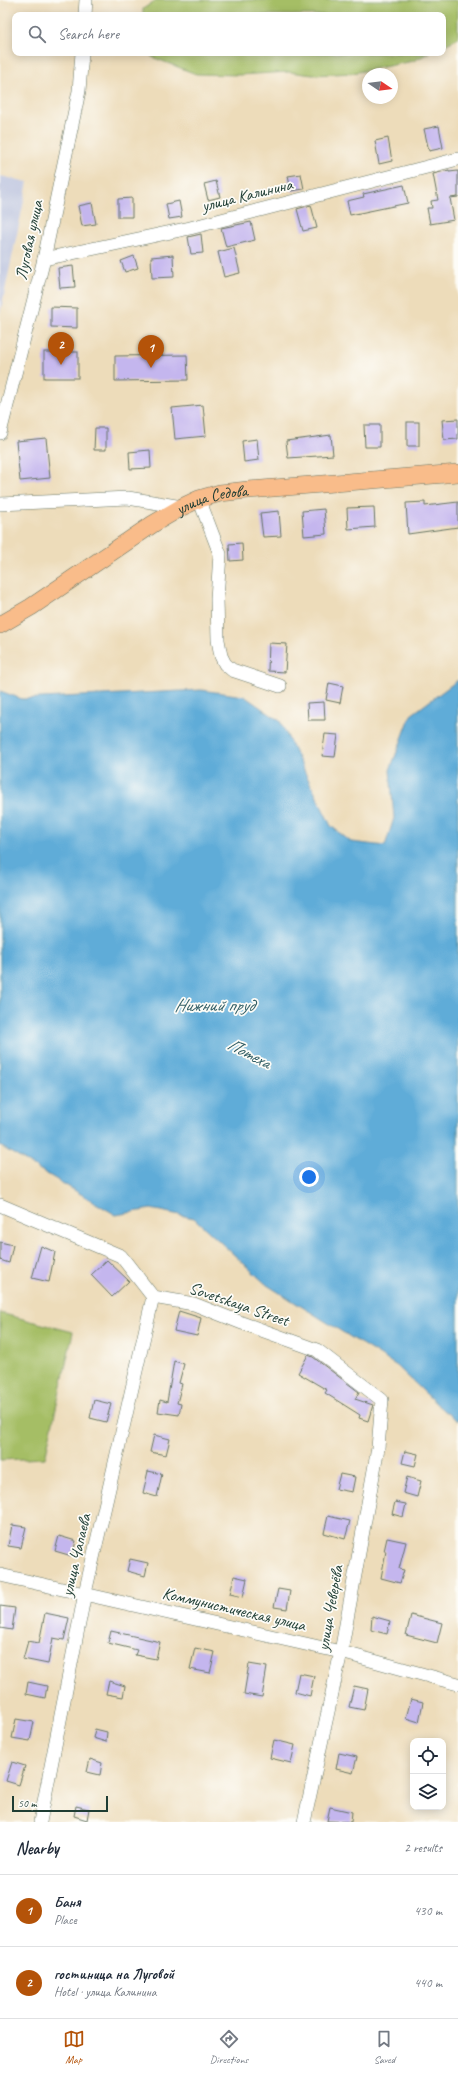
<!DOCTYPE html>
<meta charset="utf-8">
<style>
:root{--surface:#fff;--page:#f2f2f3;--text:#1f2937;--muted:#747a83;--line:#e0e1e3;--accent:#b45309}
body{margin:0;font-family:Caveat,sans-serif;background:var(--page);color:var(--text)}
.controls{position:absolute;right:12px;bottom:12px;display:grid;overflow:hidden;border-radius:8px;box-shadow:0 2px 10px #0003}
.controls button{width:36px;height:36px;display:grid;place-items:center;padding:0;border:0;border-bottom:1px solid var(--line);background:var(--surface);color:var(--text);font:20px sans-serif}
.compass{position:absolute;left:362px;top:68px;width:36px;height:36px;border-radius:50%;background:var(--surface);box-shadow:0 2px 10px #0003;rotate:103deg}
.scale{position:absolute;left:12px;bottom:10px;width:96px;box-sizing:border-box;padding-left:4px;border:2px solid #1f3d34;border-top:0;font-size:11px;line-height:14px;white-space:nowrap;color:#1f3d34;-webkit-text-stroke:3px #fdfcf7;paint-order:stroke}
.you{position:absolute;left:309px;top:1177px;width:14px;height:14px;margin:-10px;border:3px solid #fff;border-radius:50%;background:#1a73e8;box-shadow:0 0 0 6px #1a73e833}
.badge{display:grid;place-items:center;width:26px;height:26px;border-radius:50%;background:var(--accent);color:#fff;font-size:13px;font-weight:700}
.pin{position:absolute;translate:-50% -33px;filter:drop-shadow(0 1px 2px #0008)}
.pin::after{content:'';position:absolute;top:21px;width:14px;height:12px;background:inherit;clip-path:polygon(0 0,100% 0,50% 100%)}
.list{margin:0;padding:0;list-style:none}
h2{display:flex;justify-content:space-between;align-items:center;height:52px;margin:0;padding:0 16px;font-size:17px}
h2 small{font-size:13px;font-weight:400;color:var(--muted)}
.list li{display:grid;grid-template-columns:26px 1fr auto;gap:12px;align-items:center;box-sizing:border-box;height:72px;padding:0 16px;border-top:1px solid var(--line)}
.list b{display:block;font-size:15px;white-space:nowrap}
.list p{margin:0;font-size:13px;white-space:nowrap;color:var(--muted)}
.list em{font-size:13px;font-style:normal;color:var(--muted)}
.icon{flex:none;width:22px;height:22px;fill:none;stroke:currentColor;stroke-width:2;stroke-linecap:round;stroke-linejoin:round}
.map{position:relative;flex:none;width:458px;height:1822px;overflow:hidden}
.search{position:absolute;background:var(--surface);box-shadow:0 2px 10px #0003;left:12px;right:12px;top:12px;height:44px;display:flex;align-items:center;gap:10px;box-sizing:border-box;padding:0 14px;border-radius:8px;color:var(--muted);font-size:15px}
.sheet{height:196px;background:var(--surface)}
nav{display:flex;justify-content:space-around;align-items:center;box-sizing:border-box;height:56px;border-top:1px solid var(--line);background:var(--surface);font-size:11px;color:var(--muted)}
nav a{display:grid;justify-items:center;gap:2px}
nav .on{color:var(--accent)}
.map>svg:first-child{display:block}
.industrial{fill:#bbc3de}
.green{fill:#a5be65;stroke:#627e4c}
.water{fill:#5facd8;stroke:#3f7486}
.building{fill:#c4b6ee}
.lines{fill:none;stroke-linecap:round;stroke-linejoin:round}
.minor-casing{stroke:#677563;stroke-width:14}
.major-casing{stroke:#677563;stroke-width:18}
.minor{stroke:#fff;stroke-width:13}
.major{stroke:#f9bc8a;stroke-width:17}
.labels{text-anchor:middle;dominant-baseline:central;stroke-width:3.5;stroke-linejoin:round;paint-order:stroke}
.street-label{font-size:17px;fill:#1f3d34;stroke:#fdfcf7}
.water-label{font-size:18px;font-style:italic;fill:#325e65;stroke:#fdfcf7}
</style>
<div class="map">
<svg width="458" height="1822" viewBox="0 0 458 1822">
<rect width="100%" height="100%" fill="#fdfcf7"/>
<filter id="ink" filterUnits="userSpaceOnUse"><feTurbulence type="fractalNoise" baseFrequency=".025" numOctaves="2"/><feDisplacementMap in="SourceGraphic" scale="8" xChannelSelector="R" yChannelSelector="G"/><feConvolveMatrix kernelMatrix="1 2 1 2 8 2 1 2 1" color-interpolation-filters="sRGB"/></filter>
<filter id="wash" filterUnits="userSpaceOnUse"><feTurbulence type="fractalNoise" baseFrequency=".012" numOctaves="4" result="noise"/><feDisplacementMap in="SourceGraphic" scale="16" xChannelSelector="R" yChannelSelector="G"/><feGaussianBlur stdDeviation="0.9" result="paint"/><feColorMatrix in="noise" values="0 0 0 0 0 0 0 0 0 0 0 0 0 0 0 0 0 1.4 0 .05"/><feComposite in="paint" operator="in"/></filter>
<g filter="url(#wash)">
<rect width="100%" height="100%" fill="#eddcba"/>
<polygon class="industrial" points="0,176 28,182 0,314"/>
<g class="green">
<polygon points="156,0 458,0 458,38 443,46 443,15 143,15 143,9"/>
<polygon points="150,53 429,53 413,61 353,73 313,75 289,72 239,75 196,74 152,57"/>
<polygon points="0,1313 73,1332 45,1458 0,1460"/>
</g>
<polygon class="water" points="458,680 458,1421 444,1411 397,1366 267,1285 194,1218 151,1209 116,1215 0,1146 0,691 22,699 201,690 244,696 280,721 331,826 351,842 385,846 394,818 390,770 411,715"/>
<g id="blocks">
<g class="building">
<polygon points="439,126 443,148 429,151 424,129"/>
<polygon points="388,138 392,161 379,164 375,141"/>
<polygon points="449,170 449,172 458,171 458,197 450,198 454,220 430,224 427,208 432,208 431,201 438,200 433,174"/>
<polygon points="301,174 304,189 291,191 288,176"/>
<polygon points="216,181 220,197 208,200 204,184"/>
<polygon points="404,185 408,203 350,215 347,201 364,197 363,194"/>
<polygon points="132,198 132,217 118,217 118,199"/>
<polygon points="179,201 182,217 169,219 166,204"/>
<polygon points="92,203 96,224 82,226 78,206"/>
<polygon points="311,205 317,228 303,231 297,209"/>
<polygon points="251,222 255,240 226,247 221,228"/>
<polygon points="201,234 203,253 191,254 188,237"/>
<polygon points="234,248 240,273 224,277 218,252"/>
<polygon points="173,255 174,277 152,278 151,257"/>
<polygon points="134,256 138,268 125,272 121,261"/>
<polygon points="73,266 75,287 60,288 58,268"/>
<polygon points="51,307 77,308 77,328 51,327"/>
<rect x="44" y="352" width="34" height="26"/>
<polygon points="187,355 188,380 115,381 115,356"/>
<polygon points="203,405 206,436 175,439 172,408"/>
<polygon points="458,419 458,439 444,440 442,420"/>
<rect x="407" y="422" width="12" height="24"/>
<polygon points="364,425 380,425 380,447 365,447"/>
<polygon points="95,428 106,428 106,450 94,450"/>
<polygon points="331,435 333,455 288,458 286,441"/>
<polygon points="46,438 50,478 20,481 16,441"/>
<polygon points="257,439 259,460 244,462 242,441"/>
<polygon points="150,450 151,468 130,469 129,452"/>
<polygon points="425,502 425,506 458,502 458,527 408,534 406,503"/>
<polygon points="374,507 375,527 348,529 347,508"/>
<polygon points="324,509 326,534 304,536 302,511"/>
<polygon points="279,511 281,536 263,537 260,513"/>
<polygon points="242,543 243,560 230,561 229,544"/>
<polygon points="269,643 287,644 285,672 268,671"/>
<polygon points="329,683 343,686 340,703 326,700"/>
<polygon points="324,702 325,720 308,720 307,703"/>
<polygon points="325,734 338,735 335,757 322,756"/>
<polygon points="0,1242 13,1245 9,1263 0,1260"/>
<polygon points="41,1246 55,1252 49,1282 32,1278"/>
<polygon points="107,1260 129,1281 112,1297 91,1275"/>
<polygon points="179,1311 201,1318 197,1336 174,1331"/>
<polygon points="308,1355 313,1357 359,1392 355,1399 373,1405 368,1421 359,1418 360,1415 325,1393 327,1390 298,1373"/>
<polygon points="174,1361 184,1364 179,1383 182,1384 177,1403 181,1404 179,1415 158,1412 160,1400 167,1402"/>
<polygon points="94,1400 111,1404 106,1422 90,1418"/>
<polygon points="154,1435 170,1439 166,1455 150,1452"/>
<polygon points="405,1451 418,1454 415,1466 402,1463"/>
<polygon points="148,1471 162,1474 157,1497 143,1493"/>
<polygon points="340,1474 355,1477 352,1492 336,1489"/>
<polygon points="407,1477 421,1481 417,1497 403,1493"/>
<polygon points="395,1502 406,1504 403,1517 392,1514"/>
<polygon points="328,1516 350,1521 345,1539 324,1533"/>
<polygon points="12,1525 26,1527 21,1548 8,1546"/>
<polygon points="59,1536 76,1541 72,1556 55,1551"/>
<polygon points="387,1538 406,1542 399,1569 404,1570 400,1583 381,1578 386,1551 384,1551"/>
<polygon points="130,1559 148,1563 145,1576 127,1571"/>
<polygon points="234,1576 247,1579 243,1597 230,1594"/>
<polygon points="278,1589 290,1591 287,1609 274,1607"/>
<polygon points="0,1606 15,1608 12,1630 0,1628"/>
<polygon points="45,1613 69,1618 64,1640 53,1638 48,1664 23,1659 28,1641 39,1643"/>
<polygon points="411,1615 442,1623 437,1643 406,1635"/>
<polygon points="372,1616 390,1621 387,1634 371,1630"/>
<polygon points="111,1631 160,1642 156,1659 135,1655 137,1650 108,1643"/>
<polygon points="195,1648 215,1652 210,1673 190,1669"/>
<polygon points="249,1664 267,1667 262,1697 244,1694"/>
<polygon points="299,1673 314,1676 310,1696 295,1692"/>
<polygon points="109,1681 125,1686 123,1697 106,1694"/>
<polygon points="28,1682 47,1686 45,1698 26,1694"/>
<polygon points="354,1686 368,1689 364,1710 349,1707"/>
<polygon points="411,1699 423,1702 419,1722 406,1718"/>
<polygon points="16,1719 34,1722 30,1741 12,1738"/>
<polygon points="95,1729 107,1732 106,1742 93,1738"/>
<polygon points="274,1740 295,1745 291,1763 270,1758"/>
<polygon points="339,1753 357,1757 353,1773 336,1769"/>
<polygon points="90,1759 102,1763 100,1775 87,1772"/>
<polygon points="12,1762 25,1766 19,1785 6,1781"/>
<polygon points="76,1806 89,1809 87,1820 74,1816"/>
<polygon points="330,1807 352,1812 351,1822 327,1821"/>
</g>
</g>
</g>
<g filter="url(#ink)">
<use href="#blocks" fill-opacity="0" stroke="#677563" stroke-width="1"/>
<g class="lines">
<defs>
<g id="minor">
<polyline points="85,15 86,0"/>
<polyline points="44,259 190,228 458,159"/>
<polyline points="0,433 44,259 79,91 82,53"/>
<polyline points="199,499 220,554 217,599 218,640 221,656 225,664 232,670 280,686"/>
<polyline points="0,504 128,498 182,507"/>
<polyline points="0,1205 121,1256 153,1297 194,1304 242,1323 317,1350 382,1400 378,1448 341,1652 304,1822"/>
<polyline points="0,1575 341,1652 458,1684"/>
<polyline points="40,1822 85,1593 153,1297"/>
</g>
<g id="major">
<path id="s1" d="M 0,625 L 31,607 L 153,524 L 182,507 L 199,499 L 220,493 L 248,490 L 458,473"/>
</g>
</defs>
<use href="#minor" class="minor-casing"/>
<use href="#major" class="major-casing"/>
<use href="#minor" class="minor"/>
<use href="#major" class="major"/>
</g>
</g>
<g class="labels">
<g class="street-label">
<text transform="translate(247 195) rotate(-14)">улица Калинина</text>
<text transform="translate(29 240) rotate(-78)">Луговая улица</text>
<text stroke="none"><textPath href="#s1" startOffset="248">улица Седова</textPath></text>
<text transform="translate(239 1304) rotate(19)">Sovetskaya Street</text>
<text transform="translate(76 1555) rotate(-77)">улица Чапаева</text>
<text transform="translate(330 1608) rotate(-80)">улица Чеверёва</text>
<text transform="translate(234 1609) rotate(13)">Коммунистическая улица</text>
</g>
<g class="water-label">
<text x="214" y="1005">Нижний пруд</text>
<text transform="translate(249 1053) rotate(27)">Потеха</text>
</g>
</g>
</svg>
<div class="controls">
<button><svg class="icon" aria-label="locate" viewBox="0 0 24 24"><circle cx="12" cy="12" r="6"/><path d="M12 2v4M12 18v4M2 12h4M18 12h4"/></svg></button>
<button><svg class="icon" aria-label="layers" viewBox="0 0 24 24"><path d="M12 4l9 5-9 5-9-5zM3 14l9 5 9-5"/></svg></button>
</div>
<svg class="compass" viewBox="-18 -18 36 36"><path d="M0-13l5 13h-10z" fill="#e53935"/><path d="M0 13l5-13h-10z" fill="#747a83"/></svg>
<div class="scale">50 m</div>
<div class="you"></div>
<div class="pin badge" style="left:151px;top:368px">1</div>
<div class="pin badge" style="left:61px;top:365px">2</div>
<div class="search"><svg class="icon" aria-label="search" viewBox="0 0 24 24"><circle cx="10" cy="10" r="6"/><path d="M15 15l6 6"/></svg>Search here</div>
</div>
<section class="sheet">
<h2>Nearby<small>2 results</small></h2>
<ul class="list">
<li><span class="badge">1</span><div><b>Баня</b><p>Place</p></div><em>430 m</em></li>
<li><span class="badge">2</span><div><b>гостиница на Луговой</b><p>Hotel · улица Калинина</p></div><em>440 m</em></li>
</ul>
</section>
<nav>
<a class="on"><svg class="icon" aria-label="map" viewBox="0 0 24 24"><path d="M3 6l6-2 6 2 6-2v14l-6 2-6-2-6 2zM9 4v14M15 6v14"/></svg>Map</a>
<a><svg class="icon" aria-label="directions" viewBox="0 0 24 24"><path d="M12 3l9 9-9 9-9-9zM9 14v-3h6M13 9l2 2-2 2"/></svg>Directions</a>
<a><svg class="icon" aria-label="saved" viewBox="0 0 24 24"><path d="M7 4h10v16l-5-4-5 4z"/></svg>Saved</a>
</nav>
